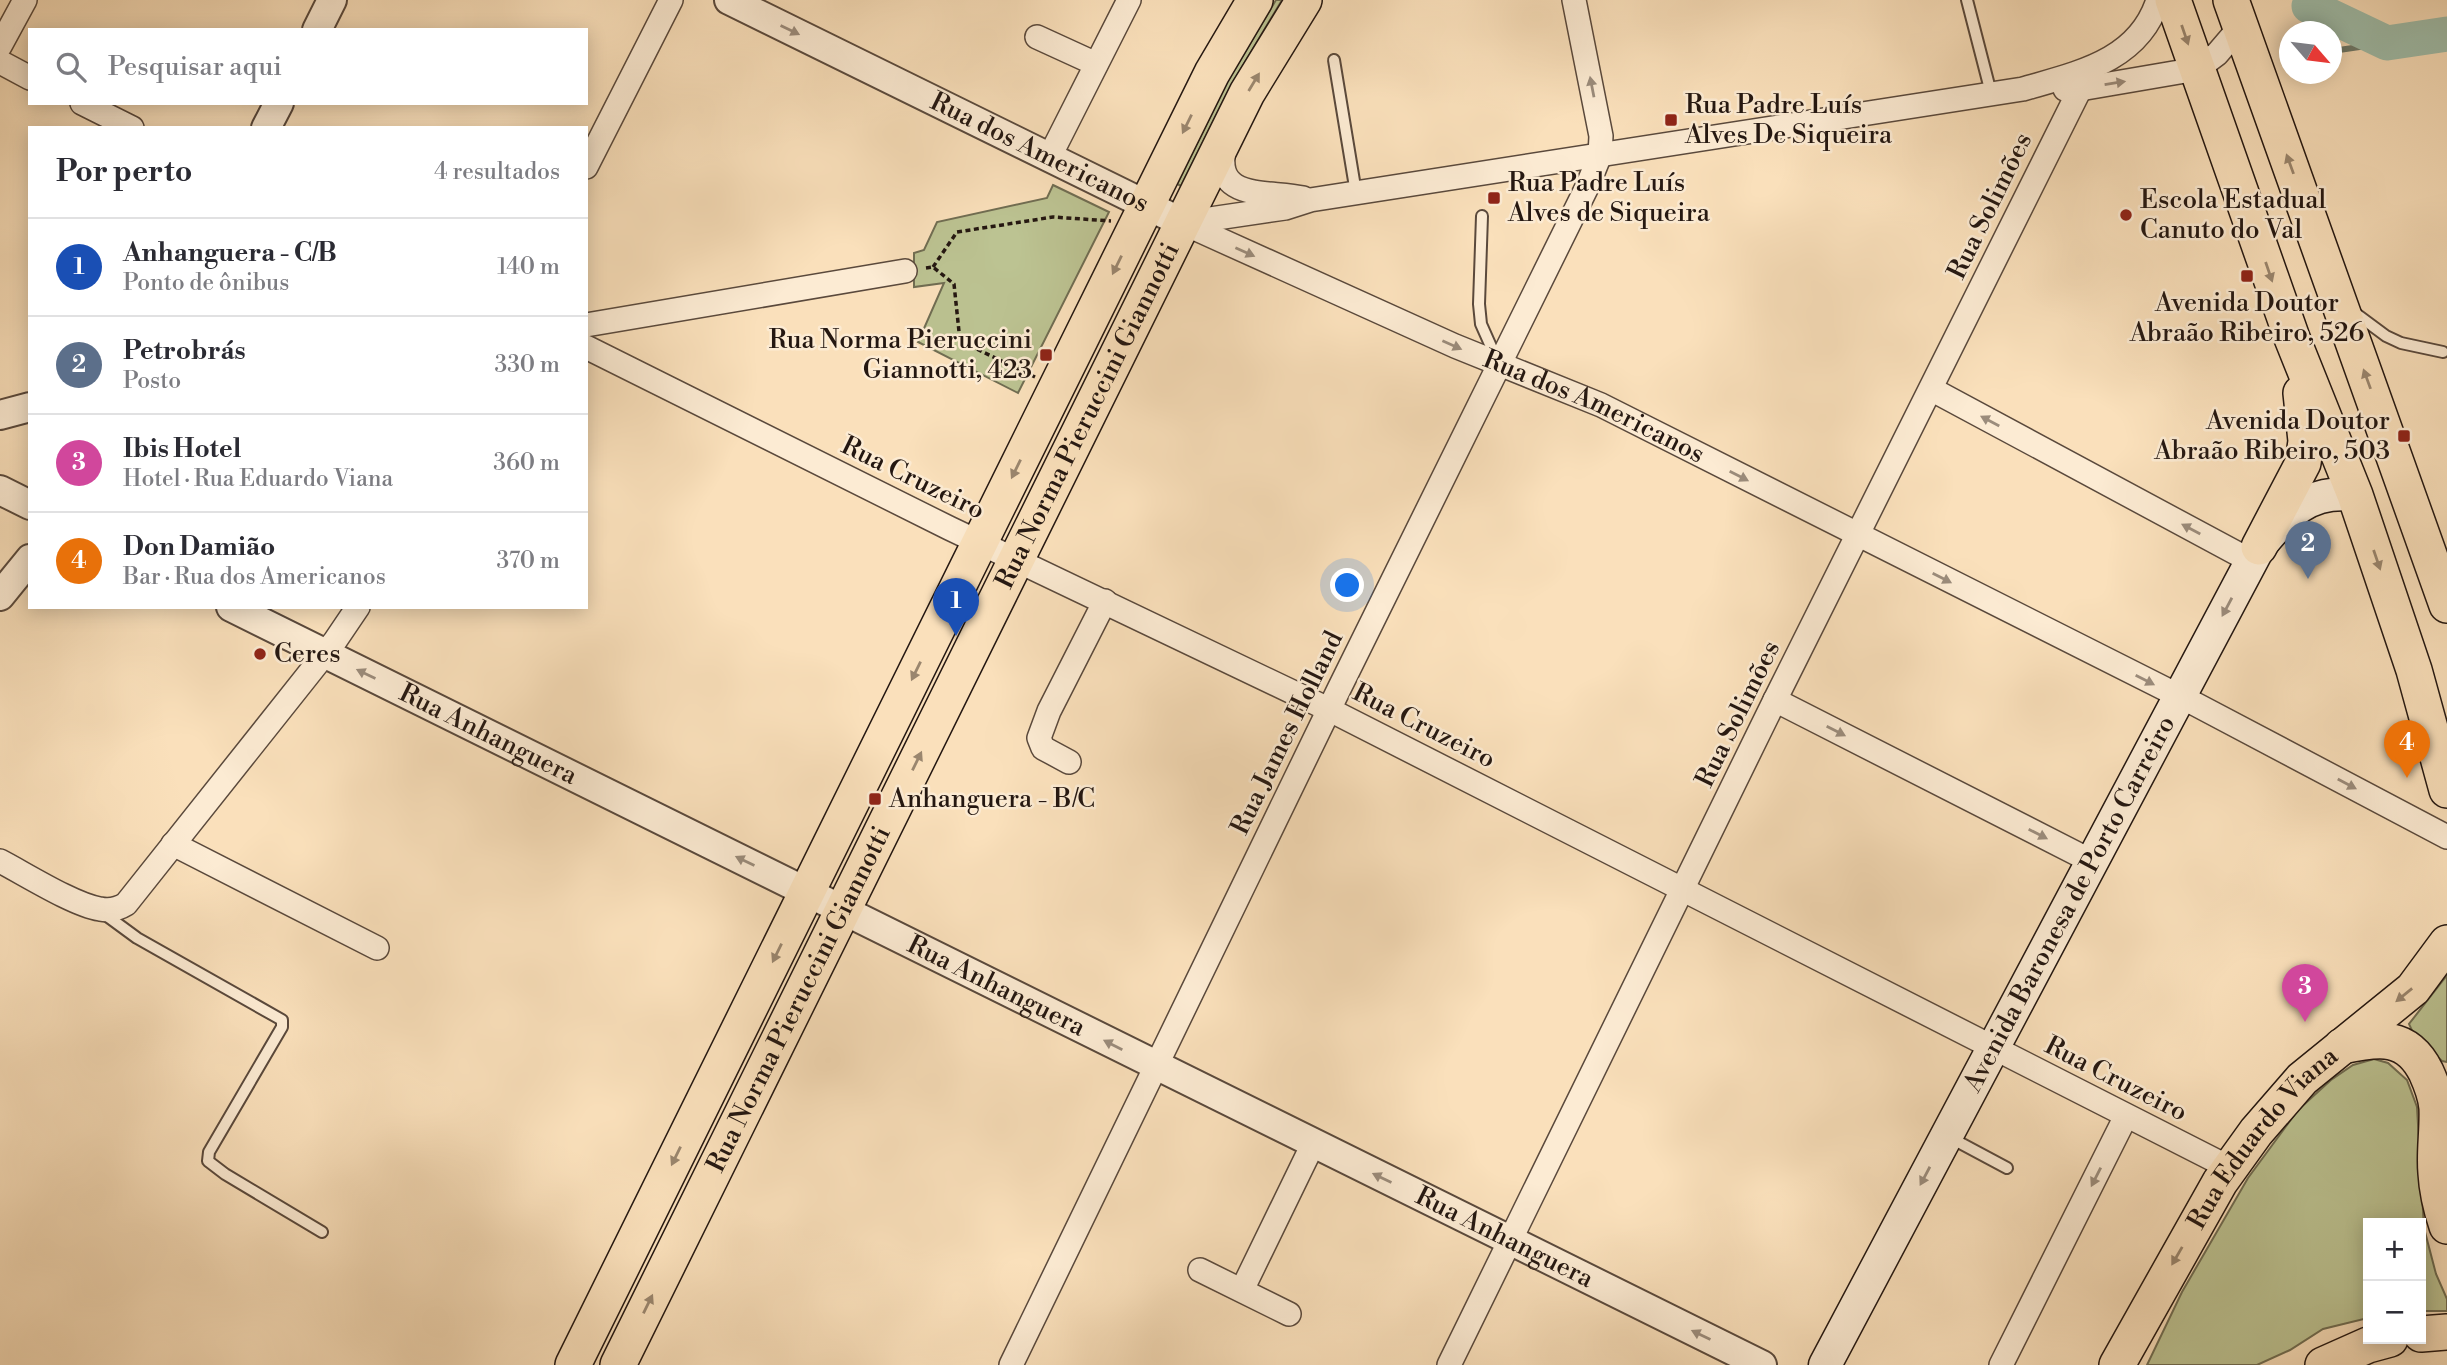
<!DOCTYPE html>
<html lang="pt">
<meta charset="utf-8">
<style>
:root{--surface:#fff;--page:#f2f2f3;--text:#2b2b33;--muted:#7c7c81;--line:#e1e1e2;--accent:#0f766e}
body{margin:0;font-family:"Libre Bodoni",serif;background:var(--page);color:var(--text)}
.controls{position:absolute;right:21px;bottom:21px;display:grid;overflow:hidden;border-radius:0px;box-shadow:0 4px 18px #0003}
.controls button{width:63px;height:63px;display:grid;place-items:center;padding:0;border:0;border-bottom:2px solid var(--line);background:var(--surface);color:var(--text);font:35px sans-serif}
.compass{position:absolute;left:2279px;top:21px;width:63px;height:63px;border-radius:50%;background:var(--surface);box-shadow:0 4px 18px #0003;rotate:118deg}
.you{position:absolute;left:1348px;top:586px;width:24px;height:24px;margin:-18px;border:5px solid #fff;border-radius:50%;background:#1a73e8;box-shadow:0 0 0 10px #1a73e833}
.badge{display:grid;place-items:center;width:46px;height:46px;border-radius:50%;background:var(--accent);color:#fff;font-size:23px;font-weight:700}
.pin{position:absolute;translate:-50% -58px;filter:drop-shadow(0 2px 4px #0008)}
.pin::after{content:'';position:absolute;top:37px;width:24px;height:21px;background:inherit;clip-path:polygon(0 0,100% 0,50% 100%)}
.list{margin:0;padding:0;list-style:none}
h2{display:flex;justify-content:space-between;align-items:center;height:91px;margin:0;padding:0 28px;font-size:30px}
h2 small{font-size:23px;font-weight:400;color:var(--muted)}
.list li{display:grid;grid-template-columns:46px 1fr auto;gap:21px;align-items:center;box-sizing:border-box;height:98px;padding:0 28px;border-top:2px solid var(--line)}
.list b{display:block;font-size:26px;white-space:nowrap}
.list p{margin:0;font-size:23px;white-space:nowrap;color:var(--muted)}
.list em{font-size:23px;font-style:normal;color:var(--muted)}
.icon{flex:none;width:38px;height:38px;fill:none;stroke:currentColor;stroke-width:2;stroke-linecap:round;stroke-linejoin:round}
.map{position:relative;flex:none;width:2447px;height:1365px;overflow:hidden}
.search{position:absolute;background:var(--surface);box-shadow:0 4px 18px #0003;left:28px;top:28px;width:560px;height:77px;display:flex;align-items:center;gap:18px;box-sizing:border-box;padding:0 24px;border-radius:0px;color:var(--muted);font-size:26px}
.panel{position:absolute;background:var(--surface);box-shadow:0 4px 18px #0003;left:28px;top:126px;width:560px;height:483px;border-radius:0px}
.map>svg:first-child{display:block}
.green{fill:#bcc392;stroke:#706d52;stroke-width:2}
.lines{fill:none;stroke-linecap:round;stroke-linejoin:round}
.stream{stroke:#6e7b6d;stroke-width:6}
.river{stroke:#9fbeab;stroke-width:35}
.service-casing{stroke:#5a493c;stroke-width:14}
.minor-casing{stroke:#5a493c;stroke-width:26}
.tertiary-casing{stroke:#5a493c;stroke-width:32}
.secondary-casing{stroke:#241711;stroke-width:35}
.primary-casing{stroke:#241711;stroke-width:38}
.path{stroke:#241711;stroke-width:3.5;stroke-dasharray:5 3.5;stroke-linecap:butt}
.service{stroke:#fcebd3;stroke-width:10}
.minor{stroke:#fcebd3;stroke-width:23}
.tertiary{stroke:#fcebd3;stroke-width:28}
.secondary{stroke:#fcebd3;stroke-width:32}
.primary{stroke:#fae0bb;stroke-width:35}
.oneway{fill:#9b8c7c}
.oneway2{fill:#9a866e}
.poi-dot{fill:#8f2418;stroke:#fcebd3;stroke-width:2.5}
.labels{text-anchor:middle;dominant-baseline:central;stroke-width:5;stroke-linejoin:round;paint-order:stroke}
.poi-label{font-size:26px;fill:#241711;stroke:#fcebd3;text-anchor:start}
.street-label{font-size:26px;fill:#241711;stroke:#fcebd3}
</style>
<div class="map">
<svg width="2447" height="1365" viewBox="0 0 2447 1365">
<rect width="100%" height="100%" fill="#fae0bb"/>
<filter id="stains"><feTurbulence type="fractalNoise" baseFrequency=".00286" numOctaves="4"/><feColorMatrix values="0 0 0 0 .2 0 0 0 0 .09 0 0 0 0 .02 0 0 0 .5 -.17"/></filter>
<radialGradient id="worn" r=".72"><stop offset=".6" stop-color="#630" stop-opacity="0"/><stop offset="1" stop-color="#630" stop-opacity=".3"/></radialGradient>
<g class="green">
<polygon points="1276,0 1282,0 1232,84 1181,186 1177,184 1227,82"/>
<polygon points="1053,185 1109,212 1018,393 918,342 944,283 914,287 914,253 924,250 937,222 1047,198"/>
<polygon points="2447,975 2447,1062 2442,1061 2414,1035 2409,1024"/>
<polygon points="2374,1059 2388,1063 2407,1080 2417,1107 2424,1228 2436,1274 2447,1299 2447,1311 2421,1311 2421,1223 2368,1223 2368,1318 2323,1329 2290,1350 2257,1365 2147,1365 2182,1292 2248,1178 2298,1110 2331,1080 2353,1065"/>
</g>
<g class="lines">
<polyline class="stream" points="2332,51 2387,43"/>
<polyline class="river" points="2309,6 2387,43 2447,34"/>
<defs>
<g id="service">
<polyline points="1967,0 1991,93"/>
<polyline points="1334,60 1356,193"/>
<polyline points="1482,216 1479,304 1481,324 1497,360"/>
<polyline points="2355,313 2386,336 2401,343 2443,352"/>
<polyline points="103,913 137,938 282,1020 282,1027 209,1152 208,1161 225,1174 322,1232"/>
<polyline points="1949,1137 2007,1168"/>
</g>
<g id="minor">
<polyline points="1037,37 1096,64"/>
<polyline points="0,46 25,0"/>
<polyline points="0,62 30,78"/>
<polyline points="2065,89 2080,89 2197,69 2217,54 2241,26"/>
<polyline points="82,103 132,128"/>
<path d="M 1225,145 C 1211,202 1267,190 1303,198"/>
<polyline points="1049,158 1129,0"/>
<polyline points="586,167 671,0"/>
<path id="s1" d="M 1183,223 L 1455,346 L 1601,405 L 2197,705 L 2447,837"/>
<path d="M 1183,223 L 1285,208 L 1310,200 L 2023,89 C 2078,73 2139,61 2158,0"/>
<polyline points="586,325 905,271"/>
<polyline points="586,347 949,528 1330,710 2230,1168"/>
<polyline points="1931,389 2251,561"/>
<polyline points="1775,700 2091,861"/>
<polyline points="1069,762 1043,748 1039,738 1049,711 1105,601"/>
<polyline points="173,844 377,948"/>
<path d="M 0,861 C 25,874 74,905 100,909 C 109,911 118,909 126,904 L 335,641 L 358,607"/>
<polyline points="1200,1270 1289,1314"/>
<polyline points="1242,1290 1313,1144"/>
<polyline points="1011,1365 1339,689 1587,187 1600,155 1601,136 1574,0"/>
<polyline points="1449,1365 1775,700 2080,89"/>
<polyline points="2001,1365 2126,1116"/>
</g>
<g id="tertiary">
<path id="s2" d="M 729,0 L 1183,223"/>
<polyline points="317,30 332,0"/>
<polyline points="266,128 279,103"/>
<polyline points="0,415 30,407"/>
<polyline points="0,490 30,505"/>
<polyline points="0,596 30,559"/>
<path id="s3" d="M 231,607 L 1762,1365"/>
</g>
<g id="secondary">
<path id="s4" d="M 1825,1365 L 2259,547 C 2287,514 2308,489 2355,495"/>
</g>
<g id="primary">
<polyline points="2173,0 2292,338 2355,495 2414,670 2447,790"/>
<polyline points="2231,0 2447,605"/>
<polyline points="2259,547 2303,463 2306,441 2301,393"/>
<path d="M 2342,1046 C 2379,1038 2407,1034 2426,1072 C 2431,1083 2436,1096 2437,1108 C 2438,1130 2434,1152 2436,1173 C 2437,1192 2441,1208 2447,1226"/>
<polyline points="2421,1334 2447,1332"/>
<polyline points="573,1365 1212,73 1255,0"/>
<path id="s5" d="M 618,1365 L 1247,93 L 1304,0"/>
<path id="s6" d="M 2117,1365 L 2220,1182 L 2256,1132 L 2302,1079 L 2413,989 L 2447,943"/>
<polyline points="2323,1365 2368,1345 2390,1339"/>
</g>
</defs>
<use href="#service" class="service-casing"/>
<use href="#minor" class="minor-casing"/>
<use href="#tertiary" class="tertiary-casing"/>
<use href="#secondary" class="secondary-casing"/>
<use href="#primary" class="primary-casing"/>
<g class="path">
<polyline points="933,267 957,232 1053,217 1111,221"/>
<polyline points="926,268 933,267 954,284 960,341 1035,377"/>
</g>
<use href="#service" class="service"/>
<use href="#minor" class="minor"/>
<use href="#tertiary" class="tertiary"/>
<use href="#secondary" class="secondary"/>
<use href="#primary" class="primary"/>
</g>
<defs><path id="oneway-solid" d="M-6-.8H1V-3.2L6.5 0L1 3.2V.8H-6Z" transform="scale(1.75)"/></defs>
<g class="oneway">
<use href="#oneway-solid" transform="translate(790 30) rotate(26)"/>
<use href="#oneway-solid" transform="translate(2115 83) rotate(-9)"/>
<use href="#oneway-solid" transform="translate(1592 87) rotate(-101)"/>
<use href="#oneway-solid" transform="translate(1245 252) rotate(24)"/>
<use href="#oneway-solid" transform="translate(1452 345) rotate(24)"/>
<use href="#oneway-solid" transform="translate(1990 421) rotate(-152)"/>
<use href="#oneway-solid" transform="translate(1739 476) rotate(27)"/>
<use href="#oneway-solid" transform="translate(2191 529) rotate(-152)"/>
<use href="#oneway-solid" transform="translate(1942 578) rotate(27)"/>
<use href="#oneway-solid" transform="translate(2227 607) rotate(118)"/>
<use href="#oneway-solid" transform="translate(366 674) rotate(-154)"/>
<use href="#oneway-solid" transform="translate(2145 680) rotate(27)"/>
<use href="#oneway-solid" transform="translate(1836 731) rotate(27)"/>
<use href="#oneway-solid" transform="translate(2347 784) rotate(28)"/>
<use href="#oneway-solid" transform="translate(2038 834) rotate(27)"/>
<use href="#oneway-solid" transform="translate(745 861) rotate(-154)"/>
<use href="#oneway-solid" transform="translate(1113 1045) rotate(-153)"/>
<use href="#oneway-solid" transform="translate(1925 1176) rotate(118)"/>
<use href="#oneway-solid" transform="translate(2096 1177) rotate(117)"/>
<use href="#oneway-solid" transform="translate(1382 1178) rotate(-154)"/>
<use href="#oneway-solid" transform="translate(1701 1335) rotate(-154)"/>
</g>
<g class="oneway2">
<use href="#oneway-solid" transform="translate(2185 35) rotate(71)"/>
<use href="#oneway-solid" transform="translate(1254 82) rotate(-59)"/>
<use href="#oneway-solid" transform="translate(1187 124) rotate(116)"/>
<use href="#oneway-solid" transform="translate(2290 164) rotate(-110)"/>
<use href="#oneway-solid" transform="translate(1117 265) rotate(116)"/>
<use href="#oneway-solid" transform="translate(2269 272) rotate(71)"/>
<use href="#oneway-solid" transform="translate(2367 379) rotate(-110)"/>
<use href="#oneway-solid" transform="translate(1016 469) rotate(116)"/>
<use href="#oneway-solid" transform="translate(2377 560) rotate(71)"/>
<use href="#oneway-solid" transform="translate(916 671) rotate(116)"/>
<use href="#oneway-solid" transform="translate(917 761) rotate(-64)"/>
<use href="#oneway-solid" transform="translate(777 953) rotate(116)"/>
<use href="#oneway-solid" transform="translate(2404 995) rotate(141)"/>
<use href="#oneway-solid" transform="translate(676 1156) rotate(116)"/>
<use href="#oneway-solid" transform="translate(2177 1256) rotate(120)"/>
<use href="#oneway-solid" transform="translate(648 1304) rotate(-64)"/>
</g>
<g class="poi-dot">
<rect x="1664" y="113" width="14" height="14" rx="3.5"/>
<rect x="1487" y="191" width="14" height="14" rx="3.5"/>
<circle cx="2126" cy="215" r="7"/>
<rect x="2240" y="269" width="14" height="14" rx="3.5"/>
<rect x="1039" y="348" width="14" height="14" rx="3.5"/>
<rect x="2397" y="429" width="14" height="14" rx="3.5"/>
<circle cx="260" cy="654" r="7"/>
<rect x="868" y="792" width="14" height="14" rx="3.5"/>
</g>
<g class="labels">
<g class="poi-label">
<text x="1685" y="105">Rua Padre Luís<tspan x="1685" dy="30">Alves De Siqueira</tspan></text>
<text x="1508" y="183">Rua Padre Luís<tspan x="1508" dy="30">Alves de Siqueira</tspan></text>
<text x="2140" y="200">Escola Estadual<tspan x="2140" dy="30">Canuto do Val</tspan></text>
<text x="2247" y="303" text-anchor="middle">Avenida Doutor<tspan x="2247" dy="30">Abraão Ribeiro, 526</tspan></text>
<text x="1032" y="340" text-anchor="end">Rua Norma Pieruccini<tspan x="1032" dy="30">Giannotti, 423</tspan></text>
<text x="2390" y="421" text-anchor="end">Avenida Doutor<tspan x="2390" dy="30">Abraão Ribeiro, 503</tspan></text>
<text x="274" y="654">Ceres</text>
<text x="889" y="799">Anhanguera - B/C</text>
</g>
<g class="street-label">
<text stroke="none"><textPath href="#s2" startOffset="346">Rua dos Americanos</textPath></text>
<text transform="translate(1990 206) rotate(-64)">Rua Solimões</text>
<text stroke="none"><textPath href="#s1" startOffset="450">Rua dos Americanos</textPath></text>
<text stroke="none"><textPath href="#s5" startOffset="1059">Rua Norma Pieruccini Giannotti</textPath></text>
<text transform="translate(913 478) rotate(26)">Rua Cruzeiro</text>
<text transform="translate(1738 714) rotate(-64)">Rua Solimões</text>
<text transform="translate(1424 726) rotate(27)">Rua Cruzeiro</text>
<text transform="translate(1287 733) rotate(-64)">Rua James Holland</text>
<text stroke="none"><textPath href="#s3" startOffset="287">Rua Anhanguera</textPath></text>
<text stroke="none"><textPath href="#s4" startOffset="522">Avenida Baronesa de Porto Carreiro</textPath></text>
<text stroke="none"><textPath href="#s3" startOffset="854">Rua Anhanguera</textPath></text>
<text stroke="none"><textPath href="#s5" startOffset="408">Rua Norma Pieruccini Giannotti</textPath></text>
<text transform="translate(2116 1079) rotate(27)">Rua Cruzeiro</text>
<text stroke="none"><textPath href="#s6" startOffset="271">Rua Eduardo Viana</textPath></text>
<text stroke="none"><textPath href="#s3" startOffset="1421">Rua Anhanguera</textPath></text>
</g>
</g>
<rect width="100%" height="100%" filter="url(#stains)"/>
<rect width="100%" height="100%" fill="url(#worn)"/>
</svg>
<div class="controls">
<button>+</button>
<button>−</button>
</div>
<svg class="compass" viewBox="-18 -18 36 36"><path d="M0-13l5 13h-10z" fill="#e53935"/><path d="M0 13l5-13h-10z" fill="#7c7c81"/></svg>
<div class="you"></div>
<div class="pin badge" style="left:956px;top:636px;background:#1a4fb4">1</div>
<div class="pin badge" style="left:2308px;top:579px;background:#5c6f8a">2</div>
<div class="pin badge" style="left:2305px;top:1022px;background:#d1479c">3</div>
<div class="pin badge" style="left:2407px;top:778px;background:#e8710a">4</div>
<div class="search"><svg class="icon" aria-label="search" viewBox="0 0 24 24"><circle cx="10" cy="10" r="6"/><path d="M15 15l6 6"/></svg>Pesquisar aqui</div>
<section class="panel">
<h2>Por perto<small>4 resultados</small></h2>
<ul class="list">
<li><span class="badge" style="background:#1a4fb4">1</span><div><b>Anhanguera - C/B</b><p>Ponto de ônibus</p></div><em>140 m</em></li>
<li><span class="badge" style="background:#5c6f8a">2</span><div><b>Petrobrás</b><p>Posto</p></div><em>330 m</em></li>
<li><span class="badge" style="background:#d1479c">3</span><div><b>Ibis Hotel</b><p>Hotel · Rua Eduardo Viana</p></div><em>360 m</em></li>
<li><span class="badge" style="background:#e8710a">4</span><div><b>Don Damião</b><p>Bar · Rua dos Americanos</p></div><em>370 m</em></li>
</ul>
</section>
</div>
